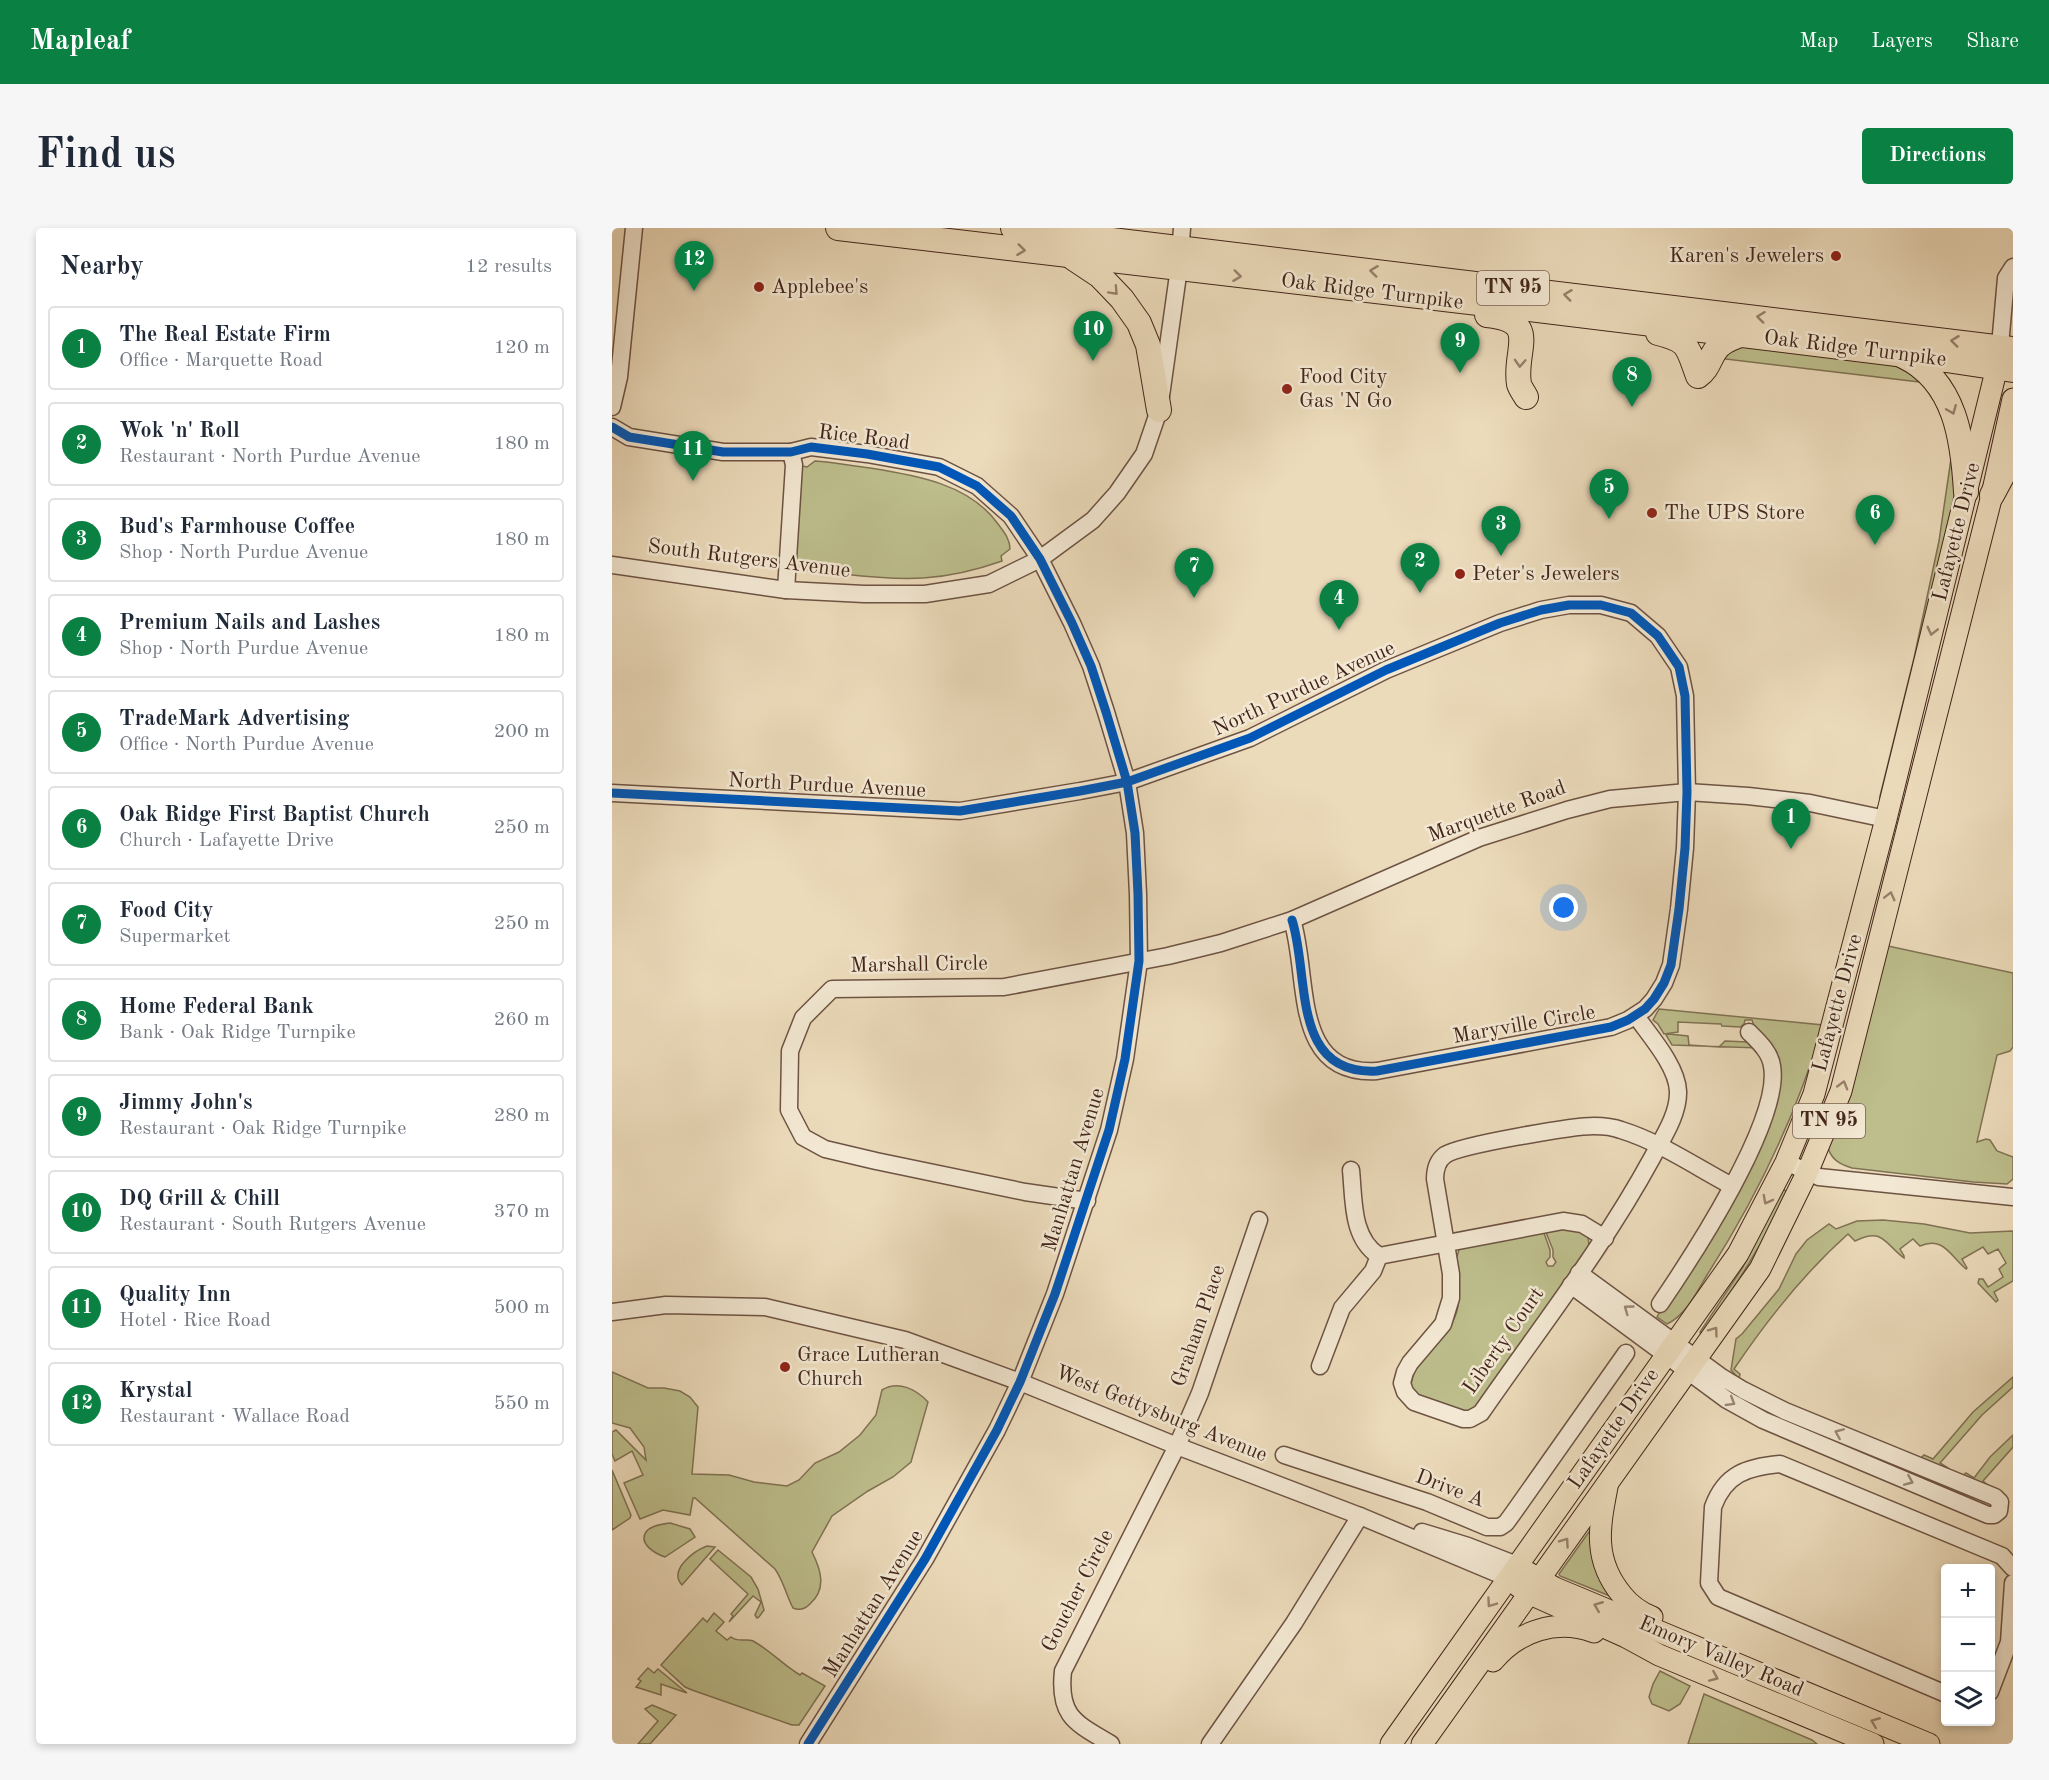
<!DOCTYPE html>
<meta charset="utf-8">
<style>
:root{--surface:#fff;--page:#f6f6f7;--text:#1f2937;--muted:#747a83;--line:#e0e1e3;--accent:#0b8043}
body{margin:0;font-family:"Old Standard TT",serif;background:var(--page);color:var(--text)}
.controls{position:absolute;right:18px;bottom:18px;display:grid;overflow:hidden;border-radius:6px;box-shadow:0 3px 9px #0003}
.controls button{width:54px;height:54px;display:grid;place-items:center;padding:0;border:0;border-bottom:2px solid var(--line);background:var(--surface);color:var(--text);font:30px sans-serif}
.you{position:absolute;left:952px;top:680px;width:21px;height:21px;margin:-15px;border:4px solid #fff;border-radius:50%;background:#1a73e8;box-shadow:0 0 0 9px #1a73e833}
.badge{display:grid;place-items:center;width:39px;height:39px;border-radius:50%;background:var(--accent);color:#fff;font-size:20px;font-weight:700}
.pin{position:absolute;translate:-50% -50px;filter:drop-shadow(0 2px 3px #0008)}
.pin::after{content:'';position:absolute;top:32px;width:21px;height:18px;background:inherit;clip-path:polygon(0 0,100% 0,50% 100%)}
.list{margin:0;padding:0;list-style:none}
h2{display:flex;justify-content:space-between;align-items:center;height:78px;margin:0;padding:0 24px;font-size:26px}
h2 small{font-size:20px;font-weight:400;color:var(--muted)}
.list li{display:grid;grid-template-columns:39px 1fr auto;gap:18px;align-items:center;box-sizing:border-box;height:84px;margin:0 12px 12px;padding:0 12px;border:2px solid var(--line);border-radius:6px}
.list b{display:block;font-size:22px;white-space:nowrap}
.list p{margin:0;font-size:20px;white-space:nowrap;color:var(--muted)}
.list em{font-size:20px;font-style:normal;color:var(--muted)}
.icon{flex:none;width:33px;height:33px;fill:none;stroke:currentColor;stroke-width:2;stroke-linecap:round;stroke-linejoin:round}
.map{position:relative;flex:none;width:1401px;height:1516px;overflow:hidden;border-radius:6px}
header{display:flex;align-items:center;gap:36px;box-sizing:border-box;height:84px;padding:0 30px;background:var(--accent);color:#fff}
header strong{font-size:28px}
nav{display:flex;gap:33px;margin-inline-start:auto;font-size:21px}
.intro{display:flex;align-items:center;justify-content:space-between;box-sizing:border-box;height:144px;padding:0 36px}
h1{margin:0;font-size:42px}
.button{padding:15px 27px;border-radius:6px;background:var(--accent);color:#fff;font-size:21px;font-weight:700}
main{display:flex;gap:36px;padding:0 36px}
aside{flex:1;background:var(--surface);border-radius:6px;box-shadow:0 3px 9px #0003}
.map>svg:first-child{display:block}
.green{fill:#bdbe8c;stroke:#807254;stroke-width:1.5}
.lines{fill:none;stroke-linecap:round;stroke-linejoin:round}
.minor-casing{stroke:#6d5343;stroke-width:19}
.major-casing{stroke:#43261b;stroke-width:23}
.highway-casing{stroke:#43261b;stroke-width:26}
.minor{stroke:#f3e8d3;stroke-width:16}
.major{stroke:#ecdbbb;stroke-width:21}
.highway{stroke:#ecdbbb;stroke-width:24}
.cycleway-casing{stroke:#f3e8d3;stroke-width:13}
.cycleway{stroke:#0057b8;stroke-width:9}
.oneway{stroke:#98806b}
.oneway2{stroke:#9b8777}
.poi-dot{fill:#8f2418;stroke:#f3e8d3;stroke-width:2}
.labels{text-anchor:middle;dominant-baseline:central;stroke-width:5;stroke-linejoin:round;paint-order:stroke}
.shield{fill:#f3e8d3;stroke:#786052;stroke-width:1.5}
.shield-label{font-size:20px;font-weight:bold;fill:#43261b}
.poi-label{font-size:21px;fill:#43261b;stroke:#f3e8d3;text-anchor:start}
.street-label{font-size:21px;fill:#43261b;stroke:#f3e8d3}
</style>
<header>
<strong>Mapleaf</strong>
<nav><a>Map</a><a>Layers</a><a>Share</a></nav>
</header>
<div class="intro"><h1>Find us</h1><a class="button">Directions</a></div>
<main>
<aside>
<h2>Nearby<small>12 results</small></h2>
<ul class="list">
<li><span class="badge">1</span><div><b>The Real Estate Firm</b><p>Office · Marquette Road</p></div><em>120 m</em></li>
<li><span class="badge">2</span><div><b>Wok 'n' Roll</b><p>Restaurant · North Purdue Avenue</p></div><em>180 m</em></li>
<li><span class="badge">3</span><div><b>Bud's Farmhouse Coffee</b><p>Shop · North Purdue Avenue</p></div><em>180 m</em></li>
<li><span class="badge">4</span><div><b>Premium Nails and Lashes</b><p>Shop · North Purdue Avenue</p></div><em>180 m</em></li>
<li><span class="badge">5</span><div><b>TradeMark Advertising</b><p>Office · North Purdue Avenue</p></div><em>200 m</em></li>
<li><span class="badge">6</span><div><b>Oak Ridge First Baptist Church</b><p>Church · Lafayette Drive</p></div><em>250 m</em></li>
<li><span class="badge">7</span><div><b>Food City</b><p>Supermarket</p></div><em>250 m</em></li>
<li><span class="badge">8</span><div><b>Home Federal Bank</b><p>Bank · Oak Ridge Turnpike</p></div><em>260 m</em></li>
<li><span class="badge">9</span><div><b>Jimmy John's</b><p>Restaurant · Oak Ridge Turnpike</p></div><em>280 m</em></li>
<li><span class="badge">10</span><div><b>DQ Grill &amp; Chill</b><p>Restaurant · South Rutgers Avenue</p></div><em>370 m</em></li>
<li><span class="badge">11</span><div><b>Quality Inn</b><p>Hotel · Rice Road</p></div><em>500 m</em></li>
<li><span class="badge">12</span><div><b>Krystal</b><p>Restaurant · Wallace Road</p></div><em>550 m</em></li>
</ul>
</aside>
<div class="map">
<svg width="1401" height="1516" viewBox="0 0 1401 1516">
<rect width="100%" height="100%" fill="#ecdbbb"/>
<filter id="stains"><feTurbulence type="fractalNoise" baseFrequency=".00333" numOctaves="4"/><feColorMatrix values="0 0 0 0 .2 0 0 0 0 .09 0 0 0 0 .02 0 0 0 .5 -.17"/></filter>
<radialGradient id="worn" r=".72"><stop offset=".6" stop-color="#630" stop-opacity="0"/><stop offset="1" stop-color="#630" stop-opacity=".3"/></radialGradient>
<g class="green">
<polygon points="1119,117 1273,132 1316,155 1105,130"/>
<path d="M 1332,174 C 1344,203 1347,231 1344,262 L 1273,563 L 1268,568 L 1302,430 L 1327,313 L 1341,217 L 1325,178 Z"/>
<path d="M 203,233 C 221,234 240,238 258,240 C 303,247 358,256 386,296 C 392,304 398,311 398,321 L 389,328 L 390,333 C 331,354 292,353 231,346 C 216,344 199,344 185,340 L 183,338 L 183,296 L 190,240 L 191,238 L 195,239 Z"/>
<path d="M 1276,718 L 1401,745 L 1401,819 L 1398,823 L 1385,827 L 1365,914 L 1374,911 L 1378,912 L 1385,923 L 1401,929 L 1401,951 L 1395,956 L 1361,954 L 1240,940 C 1227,936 1218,931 1215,916 Z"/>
<path d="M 1047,781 L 1211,797 C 1185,886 1145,969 1095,1047 C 1085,1064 1074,1087 1055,1096 L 1045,1089 L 1165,863 L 1140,792 L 1133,792 L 1132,796 L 1128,799 L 1110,798 L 1109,796 L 1066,794 L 1066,804 L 1052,806 L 1046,796 L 1041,792 Z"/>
<polygon points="1057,806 1076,808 1077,817 1107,819 1113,813 1136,814 1146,820 1060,817 1054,807"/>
<path d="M 1167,960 L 1177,964 C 1151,1016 1122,1060 1089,1107 L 1088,1104 L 1131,1039 Z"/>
<path d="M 1271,992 L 1312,996 L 1358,1005 L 1401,1003 L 1401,1053 L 1382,1064 L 1386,1072 L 1384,1074 L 1366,1055 L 1367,1051 L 1371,1051 L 1376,1059 L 1391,1049 L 1387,1041 L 1394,1035 L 1386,1021 L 1376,1026 L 1371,1019 L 1350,1031 L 1355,1040 L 1354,1041 C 1338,1028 1332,1008 1308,1018 L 1301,1011 L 1288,1021 L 1292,1028 L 1292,1030 C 1272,1015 1271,999 1243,1013 L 1236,1006 C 1191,1046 1155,1092 1122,1141 L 1128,1146 L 1127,1151 L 1119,1142 L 1124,1111 L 1130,1106 L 1167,1061 L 1184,1026 L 1195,1012 L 1217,996 L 1224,1001 L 1245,993 Z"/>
<path d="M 961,999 L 976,1008 L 977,1018 L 862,1181 L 854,1184 L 803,1166 L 799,1157 C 802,1127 841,1111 846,1078 C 848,1061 839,1032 849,1019 L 931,1002 L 938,1022 L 938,1029 L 934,1034 L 936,1038 L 941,1038 L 944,1034 L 941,1029 L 941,1022 L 933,1002 Z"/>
<path d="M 0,1144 L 36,1160 L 52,1160 L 68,1163 L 78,1169 L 86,1179 L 80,1246 L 117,1247 L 142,1254 L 175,1258 L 187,1252 L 203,1235 L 227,1224 L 248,1207 L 264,1187 L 270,1162 C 286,1152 304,1161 316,1174 L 299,1234 L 281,1249 L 256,1263 L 220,1288 L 200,1324 C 209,1342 215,1361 198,1376 C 193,1381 188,1383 181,1380 C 174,1367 172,1354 163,1341 L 83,1270 L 81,1270 L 78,1287 L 51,1282 L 28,1291 L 12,1255 L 31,1247 L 20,1223 L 3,1233 L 0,1226 L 0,1204 L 4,1202 L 34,1232 L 32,1219 L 18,1200 L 0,1195 Z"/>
<polygon points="1401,1149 1401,1159 1370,1187 1328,1235 1336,1240 1336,1242 1308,1231 1312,1227 1321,1231 1361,1184"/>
<polygon points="1401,1207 1401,1219 1371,1253 1378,1259 1350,1248 1354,1245 1362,1250 1378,1229"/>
<polygon points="0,1242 19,1287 18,1290 0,1302"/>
<path d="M 58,1295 L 78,1301 L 83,1309 L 53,1329 C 44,1326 26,1316 34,1304 C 39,1297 51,1296 58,1295 Z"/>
<polygon points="979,1301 999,1367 998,1368 948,1348 947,1346"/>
<path d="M 95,1318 L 103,1319 L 70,1357 C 56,1342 82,1323 95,1318 Z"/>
<polygon points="106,1322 139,1349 146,1361 152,1382 147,1389 145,1390 143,1387 149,1374 141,1368 117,1394 121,1388 119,1386 136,1366 98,1331"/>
<path d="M 102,1385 L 112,1394 L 104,1403 L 115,1412 L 119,1409 C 127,1415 134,1410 141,1413 C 158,1422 171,1437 188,1447 L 190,1445 L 213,1458 L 187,1497 L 180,1497 L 80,1462 L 73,1459 L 49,1437 L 91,1390 L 95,1394 Z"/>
<polygon points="36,1440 42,1445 46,1441 75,1465 49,1456 49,1467 24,1459 29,1453 26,1451"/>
<polygon points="1048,1443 1078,1458 1068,1476 1057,1483 1040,1476 1037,1469 1041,1456"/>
<polygon points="1092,1466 1200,1512 1205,1516 1076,1516"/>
<polygon points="40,1477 64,1487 38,1516 26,1516 46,1493 33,1481"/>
</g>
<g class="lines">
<defs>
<g id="minor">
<polyline points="1387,129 1394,50 1401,39"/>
<polyline points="0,179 7,149 22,0"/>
<polyline points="0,199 17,209 111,224 179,224 199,219 255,226 327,239 365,258 399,288 428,331 460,395 479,438 494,484 515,554 523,605 526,666 527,733 513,831 497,902 443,1066 408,1154 385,1202 313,1331 196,1516"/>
<polyline points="0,337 174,362 252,366 313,366 377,356 428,331 481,292 505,265 532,226 547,182 567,40 570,0"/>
<polyline points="174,362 182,237 179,224"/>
<path d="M 0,565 L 348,583 L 468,563 L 515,554 L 638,510 L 774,442 L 888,395 L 929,382 L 957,377 L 989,377 L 1019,385 L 1046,408 L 1067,439 L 1073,468 L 1075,564 L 1073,620 L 1067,681 L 1059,737 L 1052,755 L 1042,771 L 1033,781 L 1016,792 L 999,799 L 765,843 C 678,848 698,747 680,692"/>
<path d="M 1024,788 C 1038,808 1065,838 1066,863 C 1067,886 1050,911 1040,930 C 991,1020 927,1101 869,1185 L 858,1191 L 851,1191 L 802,1174 L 793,1164 L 790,1155 L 793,1144 L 798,1135 L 831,1096 L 839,1070 L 839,1046 L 823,951 C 823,941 825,933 833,927 C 848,917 961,898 982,898 C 990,898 1001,899 1009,902 C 1048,914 1084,939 1120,958"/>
<polyline points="1174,934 1207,949 1401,969"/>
<path d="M 739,942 C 742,971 739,1010 767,1028 L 951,993 L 970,996 L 993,1010"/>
<polyline points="475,973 413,964 264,933 213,921 191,909 177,882 178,823 191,790 220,761 392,759 556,728 609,715 680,692 867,610 955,582 998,571 1075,564 1136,568 1198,575 1274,591"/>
<polyline points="959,1057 1115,1172 1151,1192 1376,1287 1382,1287 1387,1283 1388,1274 1383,1269 1173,1183 1131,1162 1108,1148 967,1045"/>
<path d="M 1048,1076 C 1080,1029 1170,892 1160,838 C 1158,824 1147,814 1137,804"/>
<polyline points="0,1084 54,1077 153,1079 293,1112 408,1154 565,1218 748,1288 896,1350"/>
<polyline points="708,1138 730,1080 761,1043 767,1028"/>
<polyline points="672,1227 815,1274 875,1299 888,1299 894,1295 902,1284 1014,1125"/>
<polyline points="810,1304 856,1318 905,1337"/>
<polyline points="1378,1464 1397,1414 1401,1355"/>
<path d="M 1334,1466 L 1106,1369 L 1097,1355 L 1101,1279 C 1113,1246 1135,1239 1168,1236 L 1390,1328 L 1401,1340"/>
<path d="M 499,1516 C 464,1495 446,1489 451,1443 L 565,1218 L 588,1165 L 647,992"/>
<polyline points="598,1516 682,1395 748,1288"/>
</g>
<g id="major">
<path d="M 995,1259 C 987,1300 981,1332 1010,1367 C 1018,1377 1027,1384 1040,1389"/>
<polyline points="915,1344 943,1360 1317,1516"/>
<polyline points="906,1358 916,1365 1014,1409 1047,1427 1261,1516"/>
<path d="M 881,1433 C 906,1403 945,1390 982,1404"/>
<polyline points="779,1516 1126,1026 1174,934 1202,866 1274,591 1385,139"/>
<polyline points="810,1516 1148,1041 1195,945 1229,863 1380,267 1401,171"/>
</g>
<g id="highway">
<polyline points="226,0 934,83 1334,132 1401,142"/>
<polyline points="401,0 1401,121"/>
<polyline points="461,30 488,48 510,71 527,95 536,117 547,182"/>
<path d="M 875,87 C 930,93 901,122 907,156 C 908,160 912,165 914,169"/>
<path d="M 1046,105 C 1078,113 1075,119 1086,148 C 1096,141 1097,132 1103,123 C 1109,114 1118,111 1128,107"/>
<path d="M 1291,128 C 1344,153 1351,213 1354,264"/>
<polyline points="1380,267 1401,228"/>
</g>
</defs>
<use href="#minor" class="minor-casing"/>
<use href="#major" class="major-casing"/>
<use href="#highway" class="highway-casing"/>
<use href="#minor" class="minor"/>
<use href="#major" class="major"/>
<use href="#highway" class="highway"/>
<defs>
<g id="cycleway">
<polyline points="0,199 17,209 111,224 179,224 199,219 255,226 327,239 365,258 399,288 428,331 460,395 479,438 494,484 515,554 523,605 526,666 527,733 513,831 497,902 443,1066 408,1154 385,1202 313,1331 196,1516"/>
<path d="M 0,565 L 348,583 L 468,563 L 515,554 L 638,510 L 774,442 L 888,395 L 929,382 L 957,377 L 989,377 L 1019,385 L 1046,408 L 1067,439 L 1073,468 L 1075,564 L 1073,620 L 1067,681 L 1059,737 L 1052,755 L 1042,771 L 1033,781 L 1016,792 L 999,799 L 765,843 C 678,848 698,747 680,692"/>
</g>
</defs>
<use href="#cycleway" class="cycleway-casing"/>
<use href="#cycleway" class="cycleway"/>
</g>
<defs><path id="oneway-chevron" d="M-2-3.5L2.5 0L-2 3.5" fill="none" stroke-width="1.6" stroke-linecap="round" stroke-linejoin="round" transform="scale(1.5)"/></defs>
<g class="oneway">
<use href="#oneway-chevron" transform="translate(409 22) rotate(7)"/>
<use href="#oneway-chevron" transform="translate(762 43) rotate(-173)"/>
<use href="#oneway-chevron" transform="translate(625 48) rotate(7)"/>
<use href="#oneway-chevron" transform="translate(502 63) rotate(47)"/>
<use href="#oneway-chevron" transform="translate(956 67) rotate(-173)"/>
<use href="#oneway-chevron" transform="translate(1149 89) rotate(-173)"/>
<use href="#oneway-chevron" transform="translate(1343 113) rotate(-173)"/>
<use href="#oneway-chevron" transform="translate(908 135) rotate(93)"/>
<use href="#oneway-chevron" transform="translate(1340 182) rotate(68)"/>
<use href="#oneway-chevron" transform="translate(1320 403) rotate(104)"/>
<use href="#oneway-chevron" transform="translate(1278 668) rotate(-76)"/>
<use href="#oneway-chevron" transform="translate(1231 857) rotate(-74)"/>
<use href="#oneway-chevron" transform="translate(1155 972) rotate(118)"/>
<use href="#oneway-chevron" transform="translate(1102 1103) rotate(-54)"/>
<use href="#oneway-chevron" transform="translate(953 1314) rotate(-55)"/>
<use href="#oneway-chevron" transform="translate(879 1375) rotate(125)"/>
<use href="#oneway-chevron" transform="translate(986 1378) rotate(-158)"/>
<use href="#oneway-chevron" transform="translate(1102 1449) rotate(23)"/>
<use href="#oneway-chevron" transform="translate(1263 1494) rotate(-158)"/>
</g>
<g class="oneway2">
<use href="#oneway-chevron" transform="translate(1016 1081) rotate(-144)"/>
<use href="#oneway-chevron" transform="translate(1119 1174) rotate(31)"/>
<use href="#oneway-chevron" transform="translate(1227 1205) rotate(-157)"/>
<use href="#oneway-chevron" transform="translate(1297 1253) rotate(23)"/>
</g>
<g class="poi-dot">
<circle cx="1224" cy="28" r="6"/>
<circle cx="147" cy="59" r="6"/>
<circle cx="675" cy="161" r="6"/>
<circle cx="1040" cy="285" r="6"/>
<circle cx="848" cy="346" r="6"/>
<circle cx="173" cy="1139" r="6"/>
</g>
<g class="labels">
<g class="shield">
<rect x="865" y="43" width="72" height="34" rx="4.5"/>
<rect x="1181" y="876" width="72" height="34" rx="4.5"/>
</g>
<g class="shield-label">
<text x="901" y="60">TN 95</text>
<text x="1217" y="893">TN 95</text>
</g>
<g class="poi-label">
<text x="1212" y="28" text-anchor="end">Karen's Jewelers</text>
<text x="159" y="59">Applebee's</text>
<text x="687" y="149">Food City<tspan x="687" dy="24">Gas 'N Go</tspan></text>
<text x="1052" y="285">The UPS Store</text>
<text x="860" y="346">Peter's Jewelers</text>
<text x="185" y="1127">Grace Lutheran<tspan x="185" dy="24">Church</tspan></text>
</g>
<g class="street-label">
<text transform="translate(760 64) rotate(7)">Oak Ridge Turnpike</text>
<text transform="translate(1243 121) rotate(7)">Oak Ridge Turnpike</text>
<text transform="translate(252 210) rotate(7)">Rice Road</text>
<text transform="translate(1345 304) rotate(-76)">Lafayette Drive</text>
<text transform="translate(137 331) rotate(7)">South Rutgers Avenue</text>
<text transform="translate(692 461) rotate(-25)">North Purdue Avenue</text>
<text transform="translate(215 558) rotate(3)">North Purdue Avenue</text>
<text transform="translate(885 584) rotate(-20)">Marquette Road</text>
<text transform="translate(307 737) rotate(-1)">Marshall Circle</text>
<text transform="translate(1226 775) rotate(-75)">Lafayette Drive</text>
<text transform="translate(912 797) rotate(-10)">Maryville Circle</text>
<text transform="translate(462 942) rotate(-73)">Manhattan Avenue</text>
<text transform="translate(587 1098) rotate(-71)">Graham Place</text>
<text transform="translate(892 1113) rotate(-55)">Liberty Court</text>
<text transform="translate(549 1186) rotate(22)">West Gettysburg Avenue</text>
<text transform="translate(1002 1201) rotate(-55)">Lafayette Drive</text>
<text transform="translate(838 1261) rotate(21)">Drive A</text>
<text transform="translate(466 1363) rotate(-63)">Goucher Circle</text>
<text transform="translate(262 1376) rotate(-58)">Manhattan Avenue</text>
<text transform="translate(1109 1429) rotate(23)">Emory Valley Road</text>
</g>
</g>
<rect width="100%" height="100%" filter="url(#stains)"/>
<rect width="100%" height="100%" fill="url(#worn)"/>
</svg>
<div class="controls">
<button>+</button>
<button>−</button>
<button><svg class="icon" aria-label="layers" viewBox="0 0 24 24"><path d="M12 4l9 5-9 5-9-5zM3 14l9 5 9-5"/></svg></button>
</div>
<div class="you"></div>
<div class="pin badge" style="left:1179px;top:621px">1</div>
<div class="pin badge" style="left:808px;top:365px">2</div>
<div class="pin badge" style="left:889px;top:328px">3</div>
<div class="pin badge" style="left:727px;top:402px">4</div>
<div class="pin badge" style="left:997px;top:291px">5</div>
<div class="pin badge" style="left:1263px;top:317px">6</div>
<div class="pin badge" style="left:582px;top:370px">7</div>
<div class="pin badge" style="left:1020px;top:179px">8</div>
<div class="pin badge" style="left:848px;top:145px">9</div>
<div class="pin badge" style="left:481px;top:133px">10</div>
<div class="pin badge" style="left:81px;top:253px">11</div>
<div class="pin badge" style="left:82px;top:63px">12</div>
</div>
</main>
